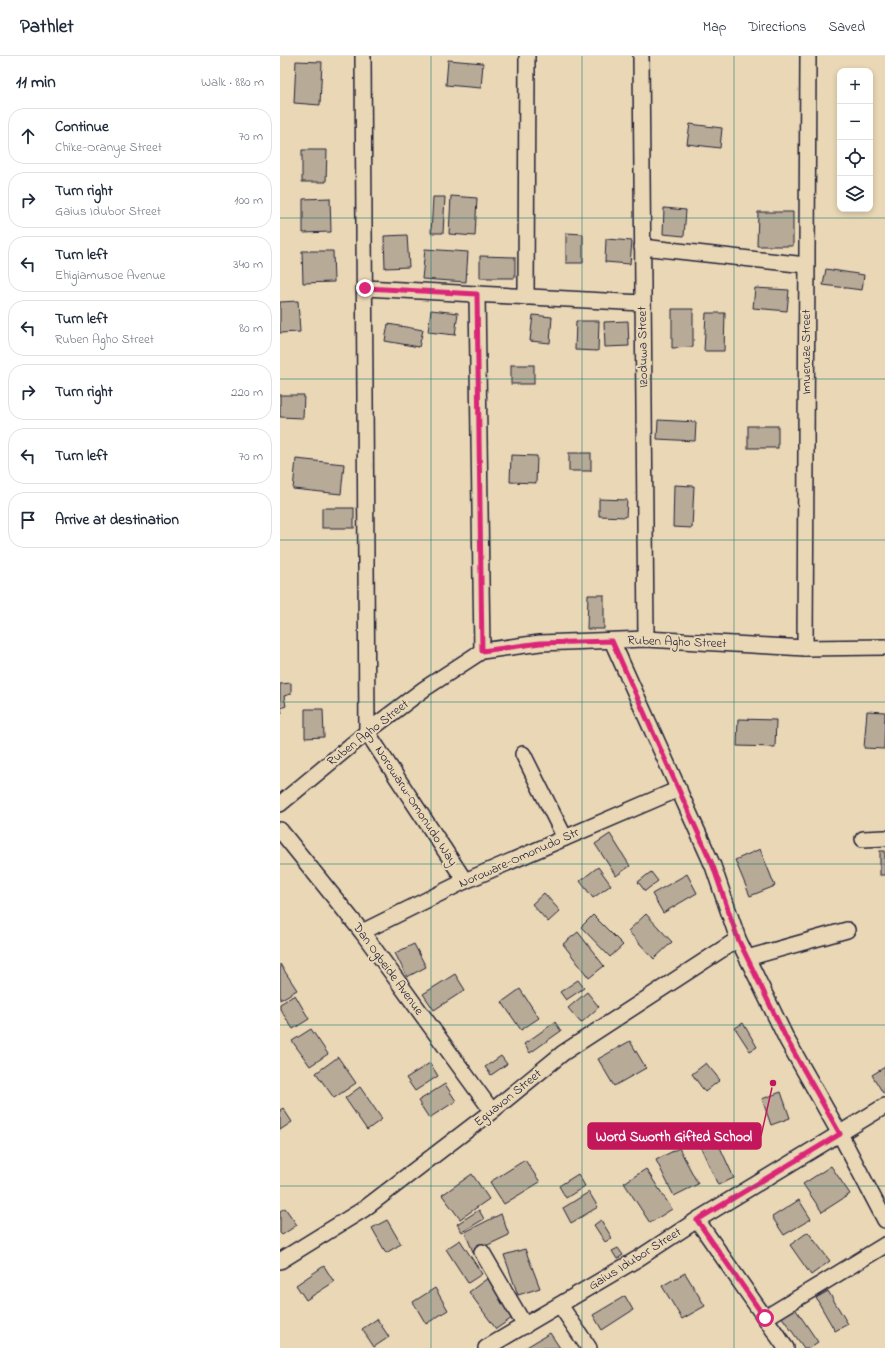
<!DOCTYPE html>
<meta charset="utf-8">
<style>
:root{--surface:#fff;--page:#f2f2f3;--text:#1f2937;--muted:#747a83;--line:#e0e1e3}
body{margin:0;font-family:"Indie Flower",sans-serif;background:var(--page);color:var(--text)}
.controls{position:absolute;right:12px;top:12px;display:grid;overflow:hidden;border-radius:8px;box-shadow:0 2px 6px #0003}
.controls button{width:36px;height:36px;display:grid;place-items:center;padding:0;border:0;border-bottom:1px solid var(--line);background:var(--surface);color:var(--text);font:20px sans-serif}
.stop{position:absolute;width:12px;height:12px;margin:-9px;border:3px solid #db2777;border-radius:50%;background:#fff}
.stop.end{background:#db2777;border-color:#fff;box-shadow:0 1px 4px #0008}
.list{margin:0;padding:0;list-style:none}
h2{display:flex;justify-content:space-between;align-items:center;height:52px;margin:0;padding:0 16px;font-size:17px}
h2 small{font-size:13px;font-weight:400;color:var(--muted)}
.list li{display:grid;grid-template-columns:26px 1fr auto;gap:12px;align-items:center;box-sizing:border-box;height:56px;margin:0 8px 8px;padding:0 8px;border:1px solid var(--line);border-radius:16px}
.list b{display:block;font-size:15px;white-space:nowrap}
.list p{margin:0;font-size:13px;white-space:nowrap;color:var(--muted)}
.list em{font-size:13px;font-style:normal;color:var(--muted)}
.icon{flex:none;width:22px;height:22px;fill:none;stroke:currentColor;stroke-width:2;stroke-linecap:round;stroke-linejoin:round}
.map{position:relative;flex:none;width:605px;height:1292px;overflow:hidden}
header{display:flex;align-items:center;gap:24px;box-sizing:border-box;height:56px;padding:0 20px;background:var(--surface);border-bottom:1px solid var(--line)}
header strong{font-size:19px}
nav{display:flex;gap:22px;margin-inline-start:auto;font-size:14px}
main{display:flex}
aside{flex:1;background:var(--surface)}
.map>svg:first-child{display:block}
.building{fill:#b7aa97;stroke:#22223b}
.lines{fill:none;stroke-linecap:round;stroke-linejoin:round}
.minor-casing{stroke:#22223b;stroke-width:18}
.minor{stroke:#e9d7b5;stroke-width:15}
.route{stroke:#db2777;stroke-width:5}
.grid{fill:none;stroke:#0f766e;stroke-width:1;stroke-opacity:0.55}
.labels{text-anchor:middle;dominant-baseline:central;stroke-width:4;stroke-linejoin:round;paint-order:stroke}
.street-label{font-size:13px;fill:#22223b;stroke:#e9d7b5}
.leader{fill:none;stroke:#c2185b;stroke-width:1.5}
.callout-dot{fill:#c2185b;stroke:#e9d7b5;stroke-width:1.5}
.callout{fill:#c2185b;stroke:#c2185b;stroke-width:1.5}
.callout-label{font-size:14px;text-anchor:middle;font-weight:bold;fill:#fff}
</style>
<header>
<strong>Pathlet</strong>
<nav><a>Map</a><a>Directions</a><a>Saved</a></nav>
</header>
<main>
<aside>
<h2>11 min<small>Walk · 880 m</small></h2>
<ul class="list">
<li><svg class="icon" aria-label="ahead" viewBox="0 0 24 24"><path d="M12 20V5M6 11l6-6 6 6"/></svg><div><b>Continue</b><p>Chike-Oranye Street</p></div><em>70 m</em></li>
<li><svg class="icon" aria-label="right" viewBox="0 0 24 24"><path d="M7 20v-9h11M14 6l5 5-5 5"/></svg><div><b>Turn right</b><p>Gaius Idubor Street</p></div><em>100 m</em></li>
<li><svg class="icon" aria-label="left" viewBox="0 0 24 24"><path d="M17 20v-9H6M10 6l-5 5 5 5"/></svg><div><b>Turn left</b><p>Ehigiamusoe Avenue</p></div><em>340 m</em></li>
<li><svg class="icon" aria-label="left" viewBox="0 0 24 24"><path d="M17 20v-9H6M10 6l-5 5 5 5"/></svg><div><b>Turn left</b><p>Ruben Agho Street</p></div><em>80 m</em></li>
<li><svg class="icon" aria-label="right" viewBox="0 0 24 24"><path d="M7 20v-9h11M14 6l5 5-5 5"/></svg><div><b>Turn right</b></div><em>220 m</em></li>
<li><svg class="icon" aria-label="left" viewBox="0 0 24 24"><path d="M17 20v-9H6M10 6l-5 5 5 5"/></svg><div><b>Turn left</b></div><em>70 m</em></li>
<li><svg class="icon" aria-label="arrive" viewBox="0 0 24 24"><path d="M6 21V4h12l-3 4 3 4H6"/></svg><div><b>Arrive at destination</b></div></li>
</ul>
</aside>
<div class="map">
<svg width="605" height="1292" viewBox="0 0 605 1292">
<rect width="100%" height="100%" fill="#e9d7b5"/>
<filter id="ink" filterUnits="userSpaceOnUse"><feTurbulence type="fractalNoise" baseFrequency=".025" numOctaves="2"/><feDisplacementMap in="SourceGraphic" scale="8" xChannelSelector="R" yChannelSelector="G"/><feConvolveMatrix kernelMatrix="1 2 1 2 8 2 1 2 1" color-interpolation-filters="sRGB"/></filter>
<g filter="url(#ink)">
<g class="building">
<polygon points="168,4 203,7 201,32 166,29"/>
<polygon points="16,5 42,6 40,49 14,47"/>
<polygon points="410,68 442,72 440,92 407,88"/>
<polygon points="22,94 47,94 46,126 22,126"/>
<polygon points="171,140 197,142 195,180 169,178"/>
<polygon points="153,141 165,141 163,177 151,177"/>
<polygon points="50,142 51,176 23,177 23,143"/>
<polygon points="384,152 406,154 404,180 383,178"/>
<polygon points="478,156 513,156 513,190 477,190"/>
<polygon points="286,177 303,178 303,207 286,207"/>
<polygon points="127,179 129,211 105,212 104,180"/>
<polygon points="326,183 352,185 350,208 325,206"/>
<polygon points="145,193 188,196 186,226 142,223"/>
<polygon points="22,195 53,195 54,226 23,227"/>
<polygon points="200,200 235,201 235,222 200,222"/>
<polygon points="546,213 584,219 582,234 543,229"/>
<polygon points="475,232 509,234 507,255 473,252"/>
<polygon points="18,245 20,276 0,277 0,246"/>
<polygon points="392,253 413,253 413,291 392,292"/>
<polygon points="151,254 178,257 175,279 148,276"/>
<polygon points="426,257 445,257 444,295 424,295"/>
<polygon points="253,259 272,261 270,287 250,285"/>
<polygon points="296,265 319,265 318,295 295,294"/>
<polygon points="348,265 349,290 325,291 324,266"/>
<polygon points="108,268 143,274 139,291 105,285"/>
<rect x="231" y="309" width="23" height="19"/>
<polygon points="0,339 24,339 23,362 0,361"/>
<polygon points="378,364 416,366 415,385 377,383"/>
<rect x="468" y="370" width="30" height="22"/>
<rect x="289" y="397" width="22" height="18"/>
<polygon points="231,399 257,400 256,427 230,426"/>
<polygon points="16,403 64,408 61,438 13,433"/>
<polygon points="394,429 414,430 412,472 393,471"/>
<polygon points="319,443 347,444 346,461 319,460"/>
<rect x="42" y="452" width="32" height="20"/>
<polygon points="308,539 324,539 324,573 307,573"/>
<polygon points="11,627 11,638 4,640 6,650 1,652 2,657 0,657 0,628"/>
<polygon points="25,653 43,653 44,681 25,682"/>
<polygon points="587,655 605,656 604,693 584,692"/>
<polygon points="458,663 496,664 495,691 457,690"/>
<polygon points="330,778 350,810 336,820 315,788"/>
<polygon points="480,793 495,830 470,840 455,804"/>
<rect x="600" y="795" width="5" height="24"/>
<polygon points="318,811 331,829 313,842 300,825"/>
<polygon points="371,816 378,825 365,835 358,826"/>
<polygon points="407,818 417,837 383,857 372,838"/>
<polygon points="264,837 280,855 268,866 252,848"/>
<polygon points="366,858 392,886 374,903 348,875"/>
<polygon points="313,859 343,889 330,901 301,871"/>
<polygon points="298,876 324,910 309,922 283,888"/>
<polygon points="134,888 146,911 127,921 115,897"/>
<polygon points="0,908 17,934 0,944"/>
<polygon points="175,918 185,934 154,954 143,938"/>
<polygon points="298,924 304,932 286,944 280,936"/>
<polygon points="240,933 259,962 241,974 222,946"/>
<polygon points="307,936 319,951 301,967 288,952"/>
<polygon points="15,939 29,963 13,973 0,953 0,948"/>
<polygon points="275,966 281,975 250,997 244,988"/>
<polygon points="463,967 477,991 470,995 455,972"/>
<polygon points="31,973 48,998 30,1010 12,985"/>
<polygon points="350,985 366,1012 334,1030 318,1003"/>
<polygon points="221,1000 227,1008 211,1019 205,1011"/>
<polygon points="58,1001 76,1027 54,1042 36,1017"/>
<polygon points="150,1007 158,1020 135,1035 126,1022"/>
<polygon points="426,1007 440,1024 425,1036 412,1018"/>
<polygon points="605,1011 605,1036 603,1037 592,1019"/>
<polygon points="165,1028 176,1045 149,1062 138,1045"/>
<polygon points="80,1031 102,1063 87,1074 65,1042"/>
<polygon points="501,1036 510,1062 491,1069 482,1043"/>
<polygon points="3,1052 12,1066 0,1074 0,1054"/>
<polygon points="434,1078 454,1122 438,1129 418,1085"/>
<polygon points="399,1092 418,1128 394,1140 376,1104"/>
<polygon points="245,1104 260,1126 224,1148 210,1126"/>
<polygon points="551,1110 570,1138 542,1156 523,1128"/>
<polygon points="366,1113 392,1153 370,1167 344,1127"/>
<polygon points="192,1118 209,1143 180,1163 162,1139"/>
<polygon points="298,1118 305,1130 286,1142 279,1130"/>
<polygon points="309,1136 318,1151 291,1167 283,1152"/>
<polygon points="519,1144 531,1163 504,1179 492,1161"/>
<polygon points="5,1152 17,1169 2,1179 0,1177 0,1155"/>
<polygon points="199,1154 204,1163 182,1176 177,1168"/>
<polygon points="221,1158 229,1179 193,1196 185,1176"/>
<polygon points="107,1164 121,1188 106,1197 92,1172"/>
<polygon points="321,1164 332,1182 325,1186 314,1169"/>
<polygon points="528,1176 550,1205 531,1219 510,1189"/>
<polygon points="180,1184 202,1218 188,1227 166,1193"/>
<polygon points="338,1192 343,1199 337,1203 332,1195"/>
<polygon points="245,1193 260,1232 238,1239 224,1199"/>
<polygon points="44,1210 54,1226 26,1244 16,1229"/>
<polygon points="405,1217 425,1250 402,1263 382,1230"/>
<polygon points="208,1222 235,1260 216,1273 189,1236"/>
<polygon points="155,1232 168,1254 146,1268 133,1246"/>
<polygon points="548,1235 568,1268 555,1275 536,1242"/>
<polygon points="345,1240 353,1254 322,1274 313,1259"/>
<polygon points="514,1251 538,1286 529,1292 524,1292 501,1260"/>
<polygon points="97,1263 109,1281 94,1291 82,1273"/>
<polygon points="270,1277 280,1292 245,1292"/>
</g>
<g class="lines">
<defs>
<g id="minor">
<polyline points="83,0 87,676 185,825"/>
<polyline points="361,0 366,583"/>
<polyline points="362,191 526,209"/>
<polyline points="85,232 362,247"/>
<polyline points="197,238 202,595"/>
<polyline points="246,241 247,0"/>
<polyline points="332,585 433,810 458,883 507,984 560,1078 605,1164"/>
<polyline points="525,592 528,0"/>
<polyline points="243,698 285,782"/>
<polyline points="0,748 87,676 144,633 202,595 260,587 366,583 525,592 605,591"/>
<polyline points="0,774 82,876 212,1055"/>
<polyline points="583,783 605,782"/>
<polyline points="82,876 185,825 399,733"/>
<polyline points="467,902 567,874"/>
<polyline points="417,1164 506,1292"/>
<polyline points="202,1196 245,1270"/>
<polyline points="0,1205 84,1153 212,1055 283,997 458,883"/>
<polyline points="280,1249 309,1292"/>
<polyline points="485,1262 605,1189"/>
<polyline points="206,1292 359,1202 417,1164 605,1050"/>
</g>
</defs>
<use href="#minor" class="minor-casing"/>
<use href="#minor" class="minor"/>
</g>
</g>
<g class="lines" filter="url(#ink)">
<polyline class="route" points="85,232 197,238 202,595 260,587 332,585 433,810 458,883 507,984 560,1078 417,1164 485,1262"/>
</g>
<path class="grid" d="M 151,0 L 151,1292M 302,0 L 302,1292M 454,0 L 454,1292M 0,162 L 605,162M 0,323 L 605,323M 0,484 L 605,484M 0,646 L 605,646M 0,808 L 605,808M 0,969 L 605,969M 0,1130 L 605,1130"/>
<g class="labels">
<g class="street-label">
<text transform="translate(363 291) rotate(-91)">Izoduwa Street</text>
<text transform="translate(526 296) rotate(-90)">Imueruze Street</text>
<text transform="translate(397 586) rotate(2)">Ruben Agho Street</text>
<text transform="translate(88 677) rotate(-38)">Ruben Agho Street</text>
<text transform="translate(136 750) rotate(57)">Norowarw-Omonudo Way</text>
<text transform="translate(239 802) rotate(-24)">Noroware-Omonudo Str</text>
<text transform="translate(108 913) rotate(54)">Dan Ogbeide Avenue</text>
<text transform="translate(228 1042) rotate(-39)">Eguavon Street</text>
<text transform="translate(355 1203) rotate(-32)">Gaius Idubor Street</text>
</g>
</g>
<path class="leader" d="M493 1027L481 1080"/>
<circle class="callout-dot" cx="493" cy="1027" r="4"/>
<rect class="callout" x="308" y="1067" width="173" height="26" rx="4"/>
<g class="callout-label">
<text x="394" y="1085">Word Sworth Gifted School</text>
</g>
</svg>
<div class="controls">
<button>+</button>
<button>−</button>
<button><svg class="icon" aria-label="locate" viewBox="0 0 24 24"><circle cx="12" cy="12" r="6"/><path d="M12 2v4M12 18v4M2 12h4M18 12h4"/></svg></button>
<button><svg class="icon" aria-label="layers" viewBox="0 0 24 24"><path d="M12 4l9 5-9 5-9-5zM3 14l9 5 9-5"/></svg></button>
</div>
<div class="stop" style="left:485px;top:1262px"></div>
<div class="stop end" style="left:85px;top:232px"></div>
</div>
</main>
